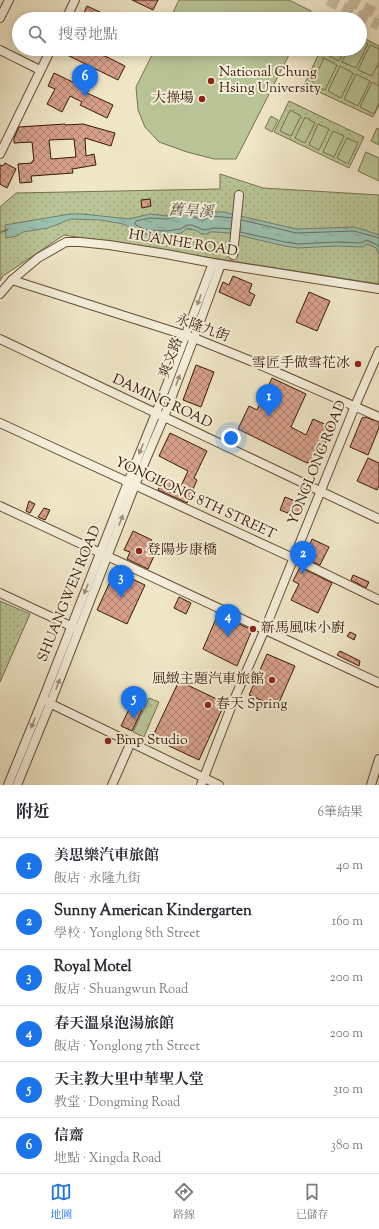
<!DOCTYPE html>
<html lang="zh-TW">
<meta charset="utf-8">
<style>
:root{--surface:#fff;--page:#f7f7f7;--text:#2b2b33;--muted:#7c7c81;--line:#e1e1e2;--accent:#1a73e8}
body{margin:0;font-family:"Sorts Mill Goudy","Noto Serif TC",serif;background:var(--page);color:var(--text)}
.you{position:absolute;left:231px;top:438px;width:14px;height:14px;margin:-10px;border:3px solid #fff;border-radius:50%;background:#1a73e8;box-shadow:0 0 0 6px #1a73e833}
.badge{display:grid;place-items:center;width:26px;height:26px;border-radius:50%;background:var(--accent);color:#fff;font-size:13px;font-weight:700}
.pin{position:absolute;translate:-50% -33px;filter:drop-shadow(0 1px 2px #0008)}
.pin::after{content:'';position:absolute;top:21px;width:14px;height:12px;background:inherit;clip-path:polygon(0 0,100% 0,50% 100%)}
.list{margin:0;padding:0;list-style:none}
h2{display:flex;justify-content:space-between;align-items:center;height:52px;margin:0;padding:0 16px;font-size:17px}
h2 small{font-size:13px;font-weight:400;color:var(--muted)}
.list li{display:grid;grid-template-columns:26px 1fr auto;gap:12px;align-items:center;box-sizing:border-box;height:56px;padding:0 16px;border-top:1px solid var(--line)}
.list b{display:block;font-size:15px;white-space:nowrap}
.list p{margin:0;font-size:13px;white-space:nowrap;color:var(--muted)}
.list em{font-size:13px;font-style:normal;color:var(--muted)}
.icon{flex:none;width:22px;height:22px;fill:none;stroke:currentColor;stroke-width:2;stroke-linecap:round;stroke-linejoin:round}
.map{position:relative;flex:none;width:379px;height:785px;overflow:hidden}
.search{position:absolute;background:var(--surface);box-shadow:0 2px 10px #0003;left:12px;right:12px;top:12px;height:44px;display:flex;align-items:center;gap:10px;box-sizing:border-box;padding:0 14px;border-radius:22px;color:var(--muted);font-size:15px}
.sheet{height:388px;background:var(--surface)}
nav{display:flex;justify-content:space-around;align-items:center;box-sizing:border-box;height:56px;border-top:1px solid var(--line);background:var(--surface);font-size:11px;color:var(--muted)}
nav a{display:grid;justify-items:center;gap:2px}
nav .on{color:var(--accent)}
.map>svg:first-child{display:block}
.grass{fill:url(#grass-tufts);stroke:#78704c}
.park{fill:url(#park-dots);stroke:#78704c}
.garden{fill:#b9c596;stroke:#78704c}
.water{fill:url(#water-ripples);stroke:#737e6b}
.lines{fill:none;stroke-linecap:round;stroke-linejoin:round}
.shore{stroke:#6a6e5a;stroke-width:1}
.stream{stroke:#737e6b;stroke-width:2}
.building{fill:url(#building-cross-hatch);stroke:#381a03;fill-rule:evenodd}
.major-tunnel{stroke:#cbbea1;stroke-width:11;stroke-dasharray:11 5.5;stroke-linecap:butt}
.minor-casing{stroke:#664d34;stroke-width:10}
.minor{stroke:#f5efdb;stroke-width:8}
.oneway{fill:#a08f7a}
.poi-dot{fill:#8f2418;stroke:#f5efdb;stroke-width:1.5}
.labels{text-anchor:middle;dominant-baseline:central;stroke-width:4;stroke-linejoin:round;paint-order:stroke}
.poi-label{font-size:14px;fill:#381a03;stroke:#f5efdb;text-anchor:start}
.street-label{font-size:14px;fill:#381a03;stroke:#f5efdb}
.water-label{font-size:15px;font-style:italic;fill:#5b5440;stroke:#f5efdb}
</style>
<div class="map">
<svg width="379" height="785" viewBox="0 0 379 785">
<defs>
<pattern id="grass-tufts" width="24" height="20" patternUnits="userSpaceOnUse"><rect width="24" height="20" fill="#b9c596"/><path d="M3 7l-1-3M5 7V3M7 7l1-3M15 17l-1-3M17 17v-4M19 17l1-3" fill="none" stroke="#a0a980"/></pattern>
<pattern id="park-dots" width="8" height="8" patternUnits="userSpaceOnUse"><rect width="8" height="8" fill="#b9c596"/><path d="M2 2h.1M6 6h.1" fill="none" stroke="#a0a980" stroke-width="1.8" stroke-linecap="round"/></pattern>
<pattern id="water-ripples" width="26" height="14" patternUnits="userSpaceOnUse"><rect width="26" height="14" fill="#9bc1b1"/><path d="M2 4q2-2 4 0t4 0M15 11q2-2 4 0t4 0" fill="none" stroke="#86a597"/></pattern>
<pattern id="building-cross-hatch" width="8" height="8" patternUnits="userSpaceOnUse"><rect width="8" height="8" fill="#d7a08b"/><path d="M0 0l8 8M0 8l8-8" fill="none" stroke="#af826f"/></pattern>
</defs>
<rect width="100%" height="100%" fill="#f0e7c8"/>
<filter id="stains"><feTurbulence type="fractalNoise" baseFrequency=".005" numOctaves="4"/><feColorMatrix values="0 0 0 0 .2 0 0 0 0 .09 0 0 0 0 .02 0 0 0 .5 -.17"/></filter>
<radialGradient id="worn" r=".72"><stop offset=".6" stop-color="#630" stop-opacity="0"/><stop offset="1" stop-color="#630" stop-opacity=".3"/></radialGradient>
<polygon class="grass" points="149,698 159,702 144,737 133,732"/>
<g class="park">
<polygon points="360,36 379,46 379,105 373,117 304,85 321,49 360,49"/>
<polygon points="289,101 364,137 349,168 274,132"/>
<polygon points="220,174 263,188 379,195 379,284 64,235 3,276 0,281 0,207 16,193 220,189"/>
<polygon points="0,601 30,614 0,682"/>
</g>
<g class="garden">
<polygon points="179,0 289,0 311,11 307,19 170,19"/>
<polygon points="360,40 368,44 356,68 342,62 348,49 360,49"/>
<polygon points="370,45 379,49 379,62 372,76 358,70"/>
<polygon points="155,49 292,49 236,159 214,159 187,152 159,142 145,127 138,110 136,87"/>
<polygon points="328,49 345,49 339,61 326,54"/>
<polygon points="324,58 337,65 325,90 312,83"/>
<polygon points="340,66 353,73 341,98 328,91"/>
<polygon points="356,74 370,81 358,106 344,99"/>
<polygon points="372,82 379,86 379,103 374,114 360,107"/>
<polygon points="290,110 301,116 291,136 280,131"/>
<polygon points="271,116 278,120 272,132 265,128"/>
<polygon points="305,117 315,123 305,143 295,138"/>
<polygon points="318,124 329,129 319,150 309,145"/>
<polygon points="377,128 379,129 379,145 371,141"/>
<polygon points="333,131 344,136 334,157 323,152"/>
<polygon points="347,138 358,143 348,164 337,158"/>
<polygon points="366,152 379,158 379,181 358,171"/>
</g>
<path class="water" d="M 184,210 L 203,216 L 211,212 L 223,212 L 296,229 L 355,227 L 379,235 L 379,255 L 376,248 L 367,244 L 363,247 L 336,246 L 298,248 L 285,246 L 229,233 L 216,232 L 209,232 L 208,234 L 201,234 C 198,230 191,229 186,229 L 182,233 L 168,235 L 145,234 L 123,224 L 101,220 L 71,219 L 48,228 L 23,232 L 17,236 L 6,238 L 5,225 L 70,214 L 83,214 L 129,219 L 150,214 L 167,216 Z"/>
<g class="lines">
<g class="shore">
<polyline points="242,220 296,233 354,231 379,238"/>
<polyline points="231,229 216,228 204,230 192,225 187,225 180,229 167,231 146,230 136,225 135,223 136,221 150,218 168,219 184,214 203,220 212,216 232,218"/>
<polyline points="240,232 285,242 298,244 336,242 361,243 367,240 379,246"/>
</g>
<polyline class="stream" points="0,232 7,230"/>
</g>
<g class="building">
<polygon points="132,0 158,0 153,10"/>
<polygon points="87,6 115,19 81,19"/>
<polygon points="65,49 91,49 125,66 118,80 63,53"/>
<polygon points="54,73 89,90 87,93 113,105 107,118 80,105 82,102 70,96 62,112 47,104 55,89 48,86"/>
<path d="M 65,124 L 65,125 L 83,124 L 115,133 L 111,146 L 85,138 L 86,156 L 94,154 L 96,165 L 72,169 L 73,173 L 31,176 L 32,182 L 20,183 L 18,164 L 32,163 L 32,161 L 34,161 L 32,142 L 14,143 L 14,138 L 19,127 ZM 74,139 L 76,157 L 51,159 L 49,140 Z"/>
<polygon points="5,163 16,169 7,188 0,184 0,165 3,166"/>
<polygon points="150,199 151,206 142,208 141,200"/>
<polygon points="233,276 252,284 249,292 255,295 250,306 219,292 223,282 229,285"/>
<polygon points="309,292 330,301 317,331 296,322"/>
<polygon points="196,365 214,372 201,407 183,400"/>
<polygon points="272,378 306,394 291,427 306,435 313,419 336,429 330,442 326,441 318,459 307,463 238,429 249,406 257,410"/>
<polygon points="365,417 379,422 379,428 368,455 350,447 362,418"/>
<polygon points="170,433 207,451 194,478 197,480 187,503 158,490 163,478 181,486 188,471 159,456"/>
<polygon points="368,458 379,463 379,486 377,490 357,481"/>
<polygon points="285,497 303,504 298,517 280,510"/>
<polygon points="29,501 35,504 30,513 26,511"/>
<polygon points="44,508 50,510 45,520 38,517"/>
<polygon points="133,531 152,540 148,550 155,554 148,569 127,559 130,552 124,550"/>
<polygon points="312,539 329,547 320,565 305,558 305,556"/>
<polygon points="300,567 332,583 318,613 291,600 299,584 293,581"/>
<polygon points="115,571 145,585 127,624 97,610"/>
<polygon points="353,575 369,582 366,588 351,580"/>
<polygon points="179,597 191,603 186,614 174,608"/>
<polygon points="218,614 252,630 237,666 203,649"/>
<polygon points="350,632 356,635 354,640 347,636"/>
<polygon points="340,651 360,661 359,666 337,655"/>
<polygon points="267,654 295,666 277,707 249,695"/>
<polygon points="179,681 225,703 199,760 152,738"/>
<polygon points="131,705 142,710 132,731 121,726"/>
</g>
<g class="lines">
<g class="major-tunnel">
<polyline points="328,0 379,25"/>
<polyline points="349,0 379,15"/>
</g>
<defs>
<g id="minor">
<polyline points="0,18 9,0"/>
<polyline points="66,19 75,0"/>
<polyline points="0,50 40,70"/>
<polyline points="0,154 51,49"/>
<polyline points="233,255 239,195"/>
<polyline points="12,280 194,338 251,361 379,417"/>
<polyline points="0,294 12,280 38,258 66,242 80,242 109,245 166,254 213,263 379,289"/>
<polyline points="0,339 379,519"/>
<polyline points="0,423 293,558 379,600"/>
<polyline points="0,506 379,683"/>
<polyline points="0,593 75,628"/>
<polyline points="47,702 219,785"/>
<polyline points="8,785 43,699 128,482 156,413 213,263"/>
<polyline points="17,785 50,704 135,485 164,417 194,338 221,264"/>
<polyline points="112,785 131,742"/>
<polyline points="201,785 233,702 265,629 355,406 379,351"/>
<polyline points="371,785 379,759"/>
</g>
</defs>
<use href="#minor" class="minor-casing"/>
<use href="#minor" class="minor"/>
</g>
<defs><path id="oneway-solid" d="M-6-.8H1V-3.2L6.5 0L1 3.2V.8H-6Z"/></defs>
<g class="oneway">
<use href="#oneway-solid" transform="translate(199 300) rotate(110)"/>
<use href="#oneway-solid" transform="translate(178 380) rotate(-69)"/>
<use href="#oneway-solid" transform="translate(141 449) rotate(113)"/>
<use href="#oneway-solid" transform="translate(121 520) rotate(-69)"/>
<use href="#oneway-solid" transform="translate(86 589) rotate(112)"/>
<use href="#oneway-solid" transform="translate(58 684) rotate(-69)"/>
<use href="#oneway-solid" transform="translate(33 723) rotate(113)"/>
</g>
<g class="poi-dot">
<circle cx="211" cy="81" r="4"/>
<circle cx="202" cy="99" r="4"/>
<circle cx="358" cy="364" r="4"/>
<circle cx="139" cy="551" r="4"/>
<circle cx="253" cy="629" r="4"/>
<circle cx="272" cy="680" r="4"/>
<circle cx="208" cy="705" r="4"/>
<circle cx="108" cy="741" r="4"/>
</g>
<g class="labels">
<g class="poi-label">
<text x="219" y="73">National Chung<tspan x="219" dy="16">Hsing University</tspan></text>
<text x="194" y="99" text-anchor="end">大操場</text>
<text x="350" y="364" text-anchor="end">雪匠手做雪花冰</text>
<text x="147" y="551">登陽步康橋</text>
<text x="261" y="629">新馬風味小廚</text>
<text x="264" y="680" text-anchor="end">風緻主題汽車旅館</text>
<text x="216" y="705">春天 Spring</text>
<text x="116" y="741">Bmp Studio</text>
</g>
<g class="street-label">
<text transform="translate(183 244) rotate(9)">HUANHE ROAD</text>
<text transform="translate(202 329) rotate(20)">永隆九街</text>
<text transform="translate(172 358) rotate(-69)">爽文路</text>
<text transform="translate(162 402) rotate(25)">DAMING ROAD</text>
<text transform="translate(318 463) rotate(-68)">YONGLONG ROAD</text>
<text transform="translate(195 499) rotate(25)">YONGLONG 8TH STREET</text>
<text transform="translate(70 594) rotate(-68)">SHUANGWEN ROAD</text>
</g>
<g class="water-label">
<text transform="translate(191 212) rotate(3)">舊旱溪</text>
</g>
</g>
<rect width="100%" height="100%" filter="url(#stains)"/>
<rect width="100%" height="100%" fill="url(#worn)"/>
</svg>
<div class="you"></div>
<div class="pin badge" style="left:269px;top:417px">1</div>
<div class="pin badge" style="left:303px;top:574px">2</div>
<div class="pin badge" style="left:121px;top:598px">3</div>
<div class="pin badge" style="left:228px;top:637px">4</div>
<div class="pin badge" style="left:134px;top:719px">5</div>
<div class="pin badge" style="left:85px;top:97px">6</div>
<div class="search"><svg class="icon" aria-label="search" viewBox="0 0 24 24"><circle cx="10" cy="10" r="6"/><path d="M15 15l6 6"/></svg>搜尋地點</div>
</div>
<section class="sheet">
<h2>附近<small>6筆結果</small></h2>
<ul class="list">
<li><span class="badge">1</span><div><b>美思樂汽車旅館</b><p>飯店 · 永隆九街</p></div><em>40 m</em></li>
<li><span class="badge">2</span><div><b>Sunny American Kindergarten</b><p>學校 · Yonglong 8th Street</p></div><em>160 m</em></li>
<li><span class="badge">3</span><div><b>Royal Motel</b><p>飯店 · Shuangwun Road</p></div><em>200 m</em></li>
<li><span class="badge">4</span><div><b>春天溫泉泡湯旅館</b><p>飯店 · Yonglong 7th Street</p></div><em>200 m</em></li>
<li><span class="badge">5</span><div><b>天主教大里中華聖人堂</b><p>教堂 · Dongming Road</p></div><em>310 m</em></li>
<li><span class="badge">6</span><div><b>信齋</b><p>地點 · Xingda Road</p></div><em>380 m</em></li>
</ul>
</section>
<nav>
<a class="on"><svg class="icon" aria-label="map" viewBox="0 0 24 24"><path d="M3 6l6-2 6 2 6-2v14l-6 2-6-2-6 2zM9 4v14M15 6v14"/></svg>地圖</a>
<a><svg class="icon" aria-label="directions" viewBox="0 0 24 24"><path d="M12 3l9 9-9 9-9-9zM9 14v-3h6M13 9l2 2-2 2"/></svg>路線</a>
<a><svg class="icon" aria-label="saved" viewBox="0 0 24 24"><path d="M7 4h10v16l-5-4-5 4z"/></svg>已儲存</a>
</nav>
